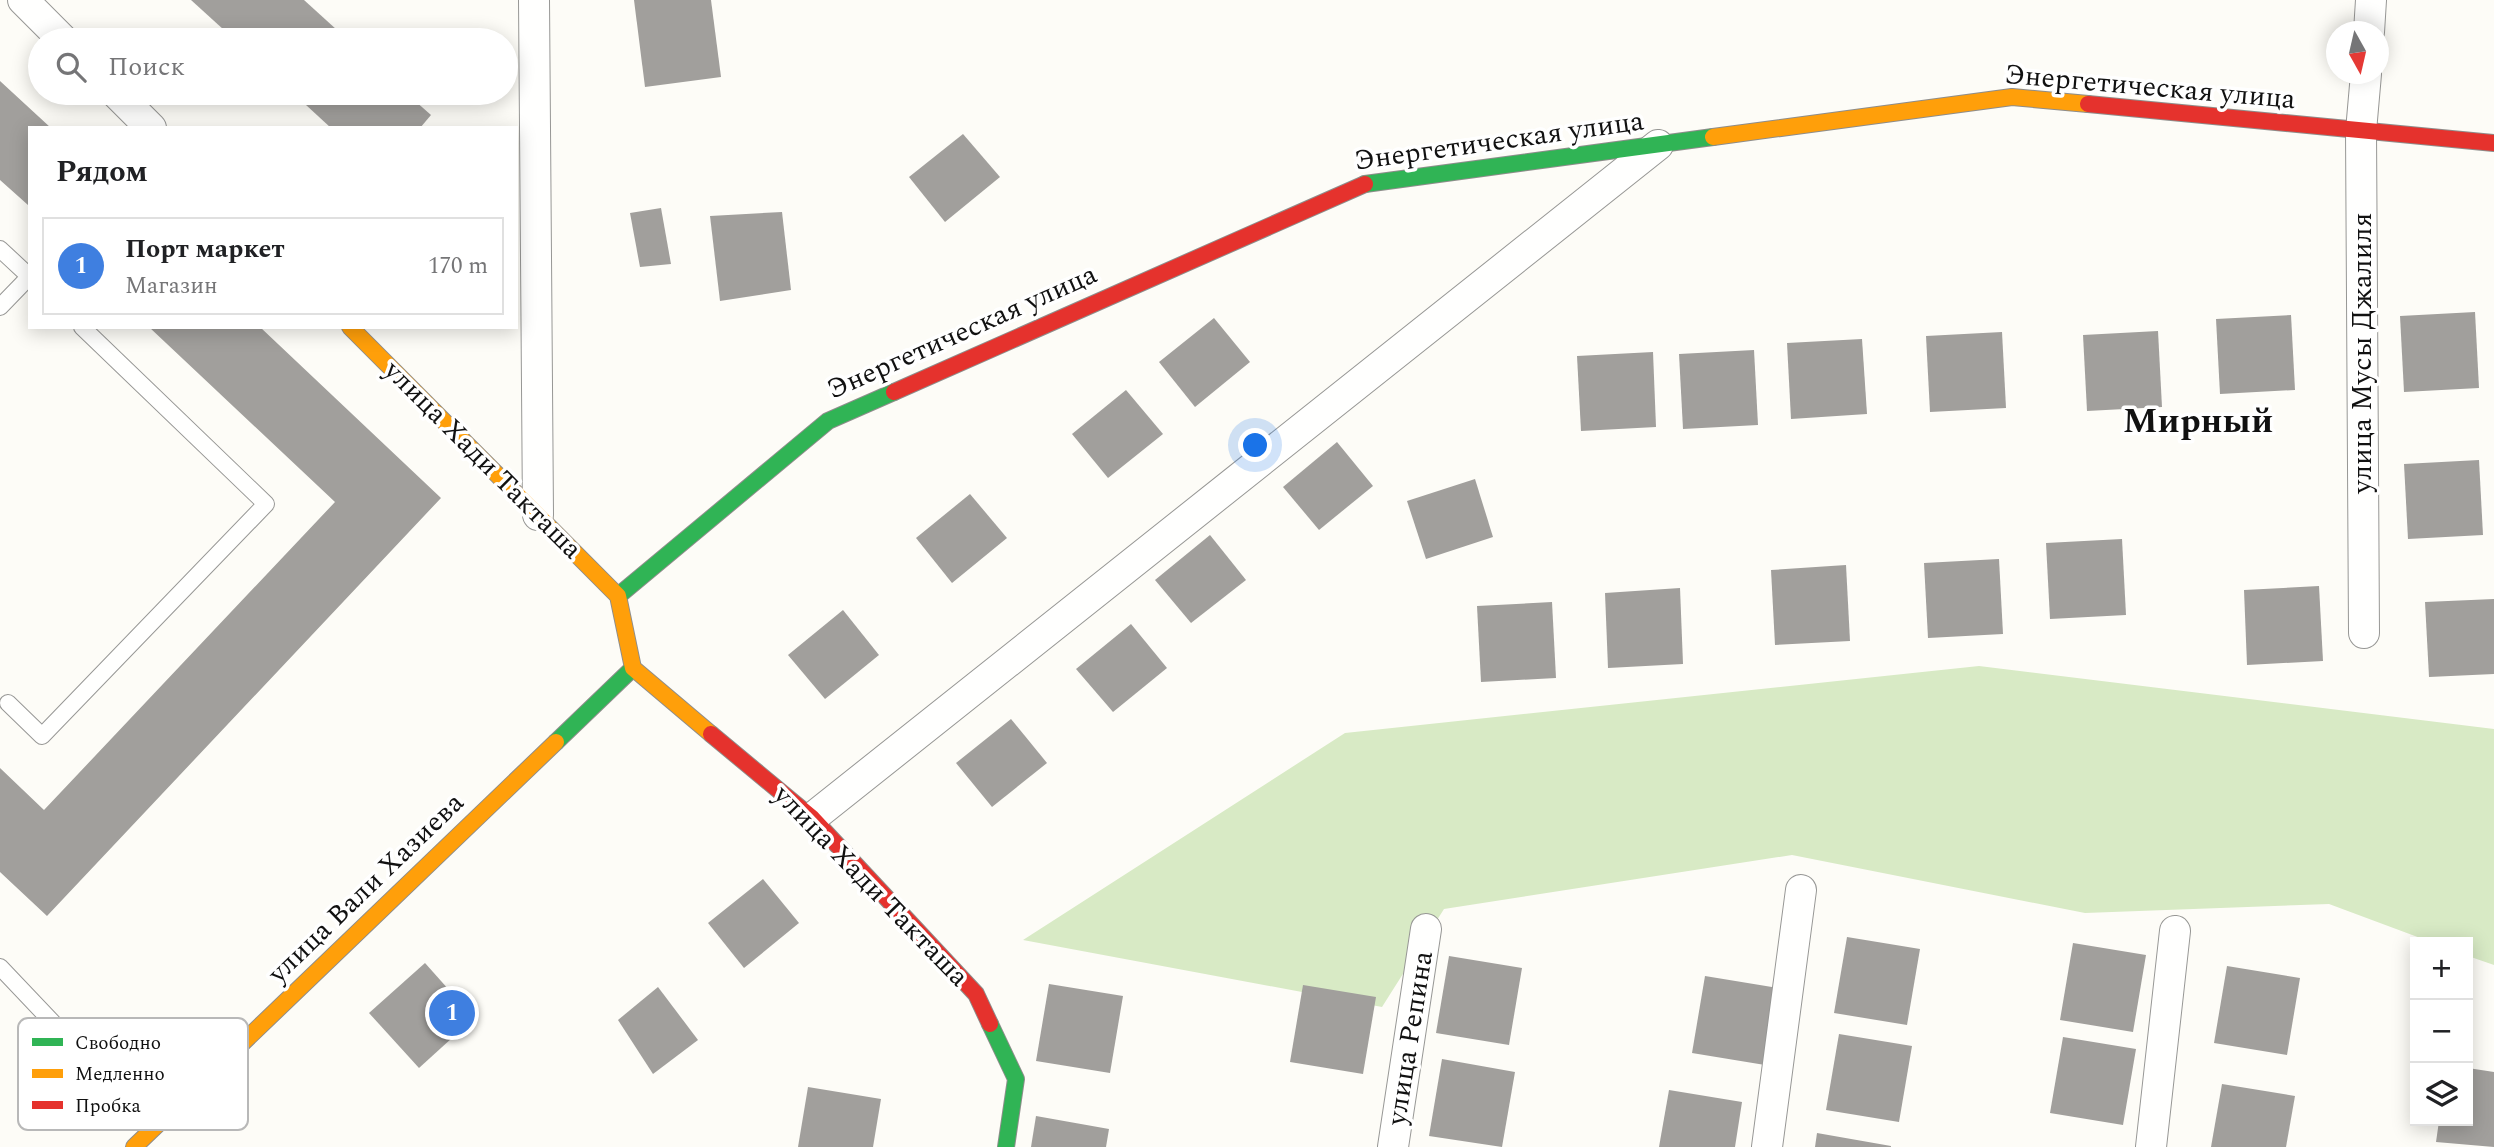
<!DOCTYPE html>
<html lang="ru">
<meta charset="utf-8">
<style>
:root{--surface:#fff;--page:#f2f2f2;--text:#202124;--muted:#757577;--line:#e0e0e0;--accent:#b45309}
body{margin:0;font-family:Spectral,serif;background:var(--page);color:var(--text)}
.controls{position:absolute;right:21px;bottom:21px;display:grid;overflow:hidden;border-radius:0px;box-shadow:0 4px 18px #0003}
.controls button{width:63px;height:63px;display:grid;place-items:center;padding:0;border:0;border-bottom:2px solid var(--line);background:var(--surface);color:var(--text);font:35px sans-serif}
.compass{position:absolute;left:2326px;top:21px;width:63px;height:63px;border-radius:50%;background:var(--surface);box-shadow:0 4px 18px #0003;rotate:172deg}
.you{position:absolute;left:1256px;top:446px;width:24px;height:24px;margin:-18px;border:5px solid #fff;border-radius:50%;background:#1a73e8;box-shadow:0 0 0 10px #1a73e833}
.badge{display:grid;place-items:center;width:46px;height:46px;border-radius:50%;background:var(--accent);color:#fff;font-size:23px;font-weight:700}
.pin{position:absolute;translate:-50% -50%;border:4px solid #fff;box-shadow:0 2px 7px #0006}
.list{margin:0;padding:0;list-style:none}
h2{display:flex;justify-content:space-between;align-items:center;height:91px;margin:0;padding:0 28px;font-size:30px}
h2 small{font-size:23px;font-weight:400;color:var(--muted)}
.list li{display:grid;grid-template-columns:46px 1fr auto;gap:21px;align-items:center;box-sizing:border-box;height:98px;margin:0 14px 14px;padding:0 14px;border:2px solid var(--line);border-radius:0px}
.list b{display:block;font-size:26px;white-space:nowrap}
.list p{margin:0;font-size:23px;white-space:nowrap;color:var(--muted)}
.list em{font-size:23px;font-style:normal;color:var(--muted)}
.icon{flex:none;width:38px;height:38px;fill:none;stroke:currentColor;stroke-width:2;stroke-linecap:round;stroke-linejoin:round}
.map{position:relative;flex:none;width:2494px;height:1147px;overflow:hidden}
.search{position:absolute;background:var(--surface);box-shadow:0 4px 18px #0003;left:28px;top:28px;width:490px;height:77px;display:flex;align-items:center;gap:18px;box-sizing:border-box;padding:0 24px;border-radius:38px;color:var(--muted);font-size:26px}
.panel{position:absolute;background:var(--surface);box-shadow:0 4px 18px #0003;left:28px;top:126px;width:490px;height:203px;border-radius:0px}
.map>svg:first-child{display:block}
.forest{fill:#d8eac5}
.building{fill:#a19f9c}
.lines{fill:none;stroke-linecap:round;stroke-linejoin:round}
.lane-casing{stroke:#979795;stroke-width:18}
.street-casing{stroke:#979795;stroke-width:32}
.fast-casing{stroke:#8e8d8b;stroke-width:18}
.slow-casing{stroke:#8e8d8b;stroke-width:18}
.jam-casing{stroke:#8e8d8b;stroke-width:18}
.lane{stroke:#fffffe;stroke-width:16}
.street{stroke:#fffffe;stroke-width:30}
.fast{stroke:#30b455;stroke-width:16}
.slow{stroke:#ff9f0a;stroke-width:16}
.jam{stroke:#e5322d;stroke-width:16}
.labels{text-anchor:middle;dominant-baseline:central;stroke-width:7;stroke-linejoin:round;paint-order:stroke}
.street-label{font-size:28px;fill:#111;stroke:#fff}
.district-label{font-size:35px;font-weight:bold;fill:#111;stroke:#fff}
.key{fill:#fff;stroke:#b8b8b8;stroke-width:2}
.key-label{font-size:19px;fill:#111}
</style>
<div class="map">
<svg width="2494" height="1147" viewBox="0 0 2494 1147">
<rect width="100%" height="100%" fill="#fdfcf7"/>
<polygon class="forest" points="1979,666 2494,729 2494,965 2468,956 2468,942 2431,942 2329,904 2085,913 1792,855 1444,909 1382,1007 1023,940 1345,733"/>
<g class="building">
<polygon points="191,0 304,0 348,40 235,40"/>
<polygon points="634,0 711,0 721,77 645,87"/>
<polygon points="0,81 51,128 30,128 28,205 0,180"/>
<polygon points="293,93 406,93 431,115 420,128 331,128"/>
<polygon points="963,134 1000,177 945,222 909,177"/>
<polygon points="661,208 671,264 640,267 630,213"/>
<polygon points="782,212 791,290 720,301 710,216"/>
<polygon points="2475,312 2479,388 2404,392 2400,316"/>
<polygon points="2291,315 2295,390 2220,394 2216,319"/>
<polygon points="1214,318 1250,362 1195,407 1159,362"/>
<polygon points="149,327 260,327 441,498 47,916 0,872 0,768 44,810 335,502"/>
<polygon points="2158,331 2162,407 2087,411 2083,335"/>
<polygon points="2002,332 2006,408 1930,412 1926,336"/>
<polygon points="1862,339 1867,414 1791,419 1787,343"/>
<polygon points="1754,350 1758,425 1683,429 1679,354"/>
<polygon points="1653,352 1656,427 1581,431 1577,356"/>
<polygon points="1126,390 1163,434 1108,478 1072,434"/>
<polygon points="1337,442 1373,486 1319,530 1283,487"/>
<polygon points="2479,460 2483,535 2408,539 2404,464"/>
<polygon points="1475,479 1493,537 1426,559 1407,501"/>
<polygon points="970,494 1007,538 952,583 916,538"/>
<polygon points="1210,535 1246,580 1191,623 1155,580"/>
<polygon points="2122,539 2126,615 2050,619 2046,543"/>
<polygon points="1999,559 2003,634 1928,638 1924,563"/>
<polygon points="1846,565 1850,641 1775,645 1771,570"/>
<polygon points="2319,586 2323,661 2247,665 2244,590"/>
<polygon points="1680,588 1683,664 1608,668 1605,593"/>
<polygon points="2494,599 2494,674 2429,677 2425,602"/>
<polygon points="1552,602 1556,678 1481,682 1477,606"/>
<polygon points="843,610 879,655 825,699 788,655"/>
<polygon points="1131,624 1167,668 1113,712 1076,669"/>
<polygon points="1011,719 1047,763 992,807 956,763"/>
<polygon points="763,879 799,923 744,968 708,923"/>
<polygon points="1847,937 1920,949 1907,1025 1834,1013"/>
<polygon points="2073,943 2146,955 2133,1032 2060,1020"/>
<polygon points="1449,956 1522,968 1509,1045 1436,1033"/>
<polygon points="425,963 474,1018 419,1068 369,1013"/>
<polygon points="2227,966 2300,978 2287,1055 2214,1043"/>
<polygon points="1705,976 1778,988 1765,1065 1692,1053"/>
<polygon points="1049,984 1123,996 1110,1073 1036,1061"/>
<polygon points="1303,985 1376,997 1363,1074 1290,1062"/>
<polygon points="658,987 698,1040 653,1074 618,1020"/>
<polygon points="1839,1034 1912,1046 1899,1122 1826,1110"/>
<polygon points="2063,1037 2136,1049 2123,1125 2050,1113"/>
<polygon points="1442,1059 1515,1072 1502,1147 1429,1136"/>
<polygon points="2468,1068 2494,1072 2494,1147 2436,1142 2439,1121 2468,1121"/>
<polygon points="2222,1084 2295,1096 2286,1147 2211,1147"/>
<polygon points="808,1087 881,1099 873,1147 798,1147"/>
<polygon points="1669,1090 1742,1102 1735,1147 1659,1147"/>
<polygon points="1036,1116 1109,1129 1106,1147 1031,1147"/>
<polygon points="1817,1133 1891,1146 1891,1147 1815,1147"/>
</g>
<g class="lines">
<defs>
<g id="lane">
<polyline points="0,249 30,277"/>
<polyline points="0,307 30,276"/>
<polyline points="8,703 42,736 266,504 82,327"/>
<polyline points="0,967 153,1128"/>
</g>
<g id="street">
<polyline points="23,0 63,40"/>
<polyline points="534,0 538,515"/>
<polyline points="2369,32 2371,0"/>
<polyline points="116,93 151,128"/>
<polyline points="2364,633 2361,131 2366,74"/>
<polyline points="812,818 1658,145"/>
<polyline points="1393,1147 1426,929"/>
<polyline points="1767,1147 1801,890"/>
<polyline points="2151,1147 2175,931"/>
</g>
<g id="fast">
<polyline points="1365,184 1713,137"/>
<polyline points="618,596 828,421 894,392"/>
<polyline points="556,742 633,668"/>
<polyline points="990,1024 1016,1079 1006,1147"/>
</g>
<g id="slow">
<polyline points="1713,137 2012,97 2088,104"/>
<polyline points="350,327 618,596 633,668 711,734"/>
<polyline points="134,1147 556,742"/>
</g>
<g id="jam">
<polyline points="2088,104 2494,143"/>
<polyline points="894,392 1365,184"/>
<polyline points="711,734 812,818 976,994 990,1024"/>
</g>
</defs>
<use href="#lane" class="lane-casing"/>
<use href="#street" class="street-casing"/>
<use href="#fast" class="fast-casing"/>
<use href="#slow" class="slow-casing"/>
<use href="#jam" class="jam-casing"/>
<use href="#lane" class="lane"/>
<use href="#street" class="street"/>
<use href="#fast" class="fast"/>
<use href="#slow" class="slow"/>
<use href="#jam" class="jam"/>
</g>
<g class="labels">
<g class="street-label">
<text transform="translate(2150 87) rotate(5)">Энергетическая улица</text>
<text transform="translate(1499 141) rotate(-8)">Энергетическая улица</text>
<text transform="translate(962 332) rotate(-24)">Энергетическая улица</text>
<text transform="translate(2362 353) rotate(-90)">улица Мусы Джалиля</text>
<text transform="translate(483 460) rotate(45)">улица Хади Такташа</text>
<text transform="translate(871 886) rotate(46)">улица Хади Такташа</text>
<text transform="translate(366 888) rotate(-44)">улица Вали Хазиева</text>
<text transform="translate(1410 1038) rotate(-81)">улица Репина</text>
</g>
<g class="district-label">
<text x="2198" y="421">Мирный</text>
</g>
</g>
<rect x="18" y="1018" width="230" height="112" rx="10" class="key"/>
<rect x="32" y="1038" width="31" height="8" fill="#30b455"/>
<rect x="32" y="1069" width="31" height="9" fill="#ff9f0a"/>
<rect x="32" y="1101" width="31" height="8" fill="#e5322d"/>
<g class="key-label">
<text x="75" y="1049">Свободно</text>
<text x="75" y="1080">Медленно</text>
<text x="75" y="1112">Пробка</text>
</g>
</svg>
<div class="controls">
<button>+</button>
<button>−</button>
<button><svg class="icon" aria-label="layers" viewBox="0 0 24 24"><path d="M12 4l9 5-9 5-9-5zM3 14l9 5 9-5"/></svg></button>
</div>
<svg class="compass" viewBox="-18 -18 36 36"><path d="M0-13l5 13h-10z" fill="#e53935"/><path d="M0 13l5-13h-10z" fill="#757577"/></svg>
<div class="you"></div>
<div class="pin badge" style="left:452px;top:1013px;background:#3f7fe0">1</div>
<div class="search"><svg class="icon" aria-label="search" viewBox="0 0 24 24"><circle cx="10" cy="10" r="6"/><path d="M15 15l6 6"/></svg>Поиск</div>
<section class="panel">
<h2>Рядом<small></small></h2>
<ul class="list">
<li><span class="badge" style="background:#3f7fe0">1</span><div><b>Порт маркет</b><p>Магазин</p></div><em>170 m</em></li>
</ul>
</section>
</div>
